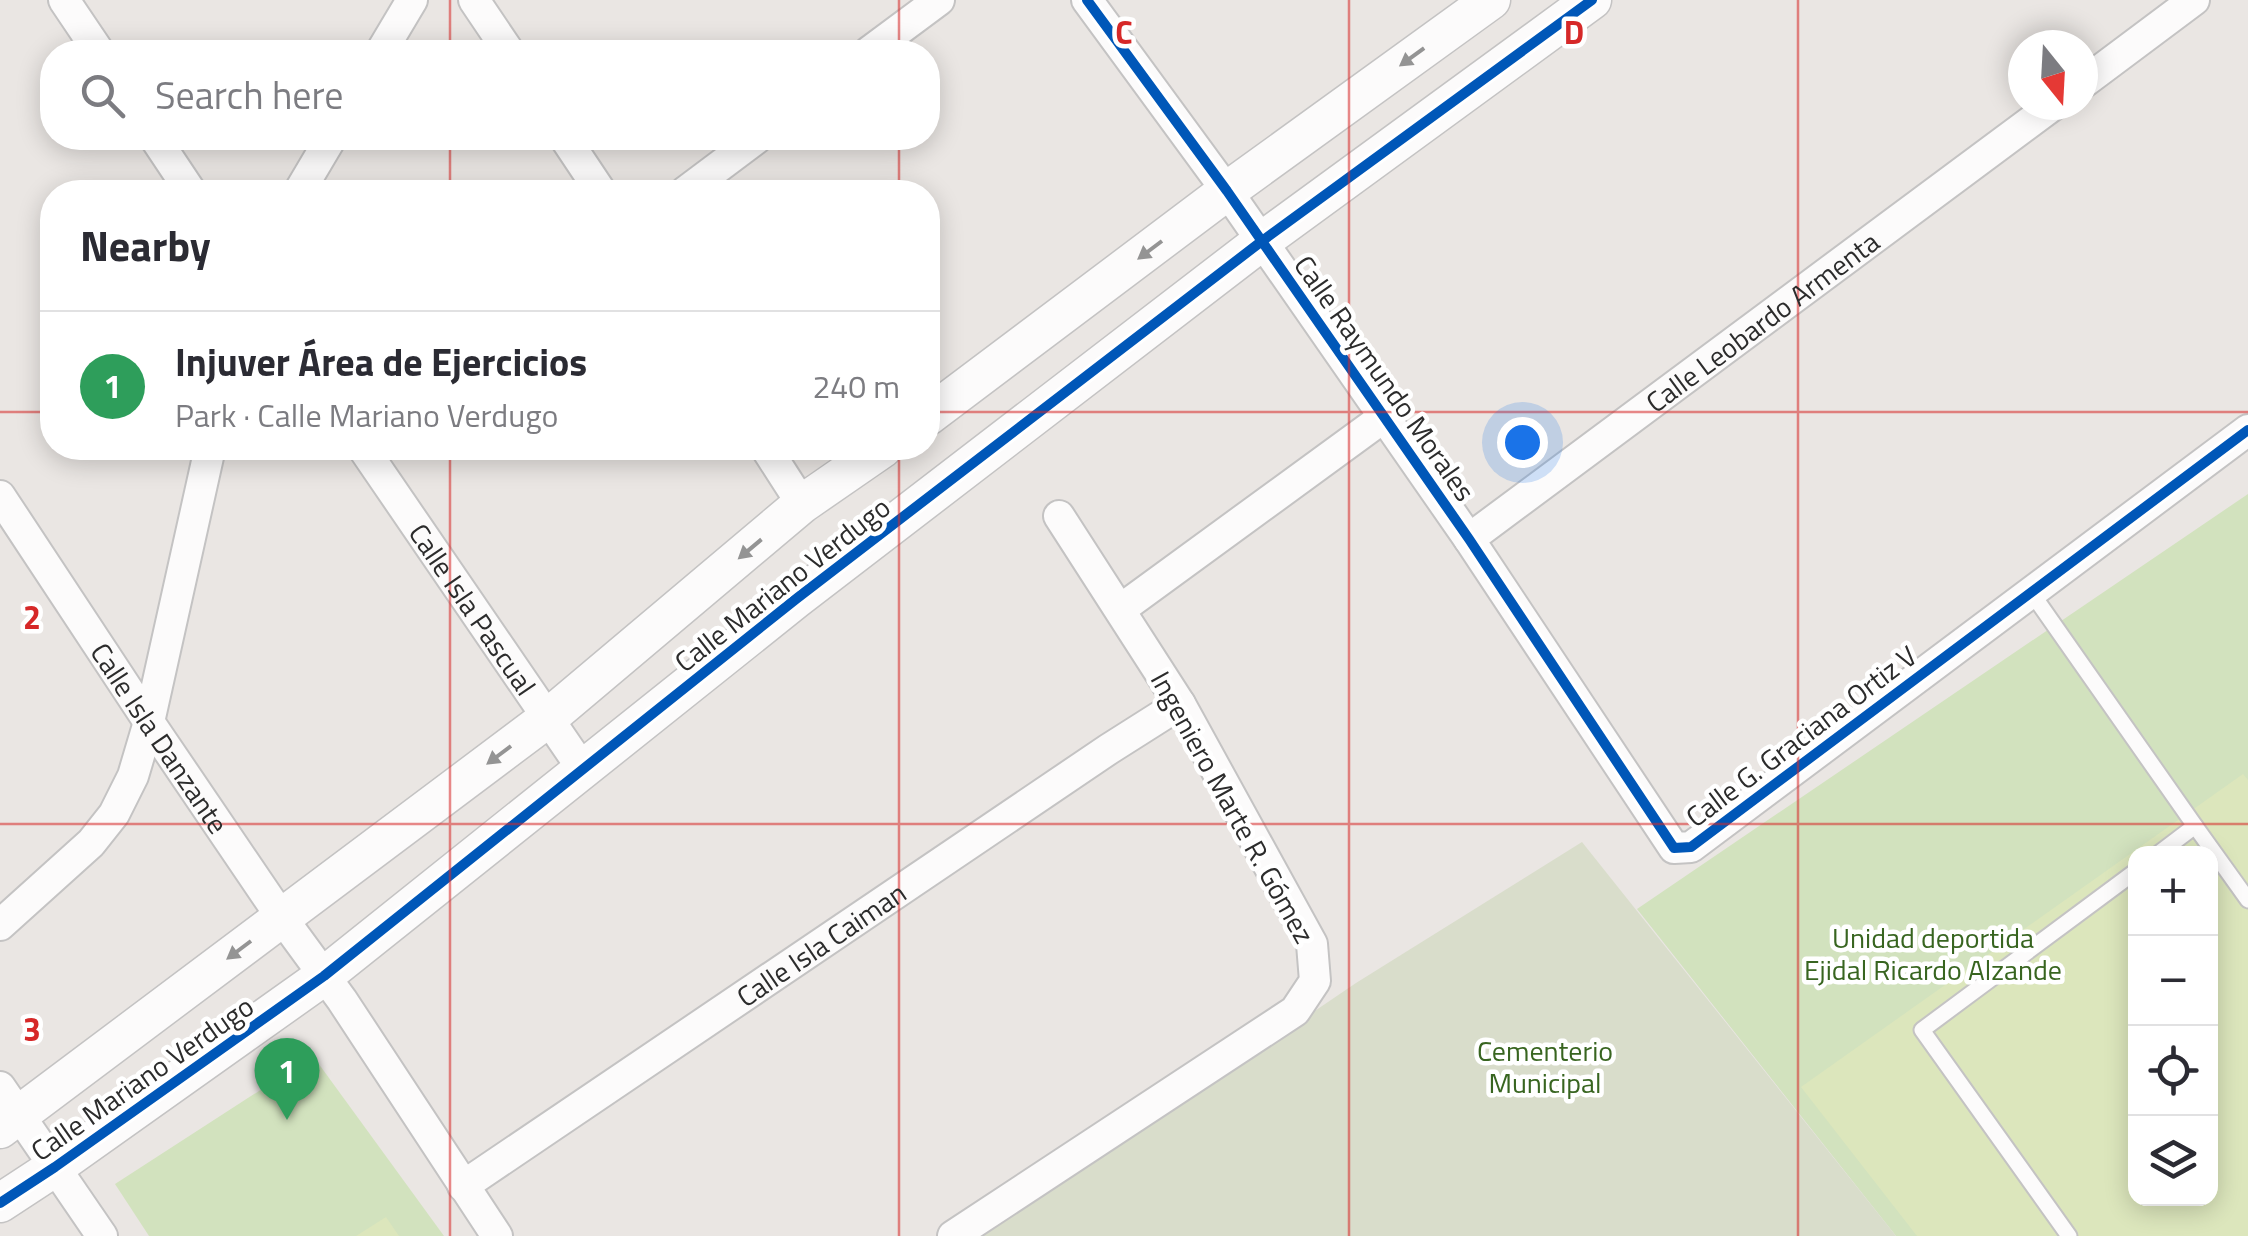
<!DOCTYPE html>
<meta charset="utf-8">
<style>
:root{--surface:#fff;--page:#f7f7f7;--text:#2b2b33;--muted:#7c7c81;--line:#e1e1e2;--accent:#ea580c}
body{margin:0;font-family:"Titillium Web",sans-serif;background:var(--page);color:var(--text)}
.controls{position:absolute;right:30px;bottom:30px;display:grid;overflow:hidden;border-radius:20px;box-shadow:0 5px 25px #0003}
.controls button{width:90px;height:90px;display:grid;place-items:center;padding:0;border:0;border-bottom:2px solid var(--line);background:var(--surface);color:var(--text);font:50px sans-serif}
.compass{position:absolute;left:2008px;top:30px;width:90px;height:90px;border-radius:50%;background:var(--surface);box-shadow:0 5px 25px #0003;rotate:162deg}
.you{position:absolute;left:1522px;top:442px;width:35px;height:35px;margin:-25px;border:8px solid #fff;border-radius:50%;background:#1a73e8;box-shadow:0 0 0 15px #1a73e833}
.badge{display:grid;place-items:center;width:65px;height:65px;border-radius:50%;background:var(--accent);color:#fff;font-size:32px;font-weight:700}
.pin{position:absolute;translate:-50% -82px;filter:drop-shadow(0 2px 5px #0008)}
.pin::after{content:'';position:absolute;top:52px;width:35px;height:30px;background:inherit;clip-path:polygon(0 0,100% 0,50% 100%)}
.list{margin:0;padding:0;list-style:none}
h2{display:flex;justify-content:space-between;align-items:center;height:130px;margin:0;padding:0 40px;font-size:42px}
h2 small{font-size:32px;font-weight:400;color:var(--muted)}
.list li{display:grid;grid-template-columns:65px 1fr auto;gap:30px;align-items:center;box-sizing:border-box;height:150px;padding:0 40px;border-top:2px solid var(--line)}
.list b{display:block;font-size:38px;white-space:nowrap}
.list p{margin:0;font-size:32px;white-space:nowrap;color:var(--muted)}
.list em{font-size:32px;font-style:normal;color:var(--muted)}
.icon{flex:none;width:55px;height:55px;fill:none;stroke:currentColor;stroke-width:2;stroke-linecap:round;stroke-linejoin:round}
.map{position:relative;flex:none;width:2248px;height:1236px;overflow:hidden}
.search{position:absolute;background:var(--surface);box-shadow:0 5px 25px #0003;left:40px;top:40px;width:900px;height:110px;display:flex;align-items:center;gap:25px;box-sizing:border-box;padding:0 35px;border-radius:40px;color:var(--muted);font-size:38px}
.panel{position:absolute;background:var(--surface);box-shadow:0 5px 25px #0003;left:40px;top:180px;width:900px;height:280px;border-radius:40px}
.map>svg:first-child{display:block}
.green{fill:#d2e2be;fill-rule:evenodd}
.cemetery{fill:#d9ddcb}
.pitch{fill:#dce6bc;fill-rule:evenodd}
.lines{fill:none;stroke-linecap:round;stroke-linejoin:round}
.service-casing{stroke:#c4c3c3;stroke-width:19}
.minor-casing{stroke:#c4c3c3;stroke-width:34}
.tertiary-casing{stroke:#c4c3c3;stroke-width:41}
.service{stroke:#fcfbfb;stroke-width:15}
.minor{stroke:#fcfbfb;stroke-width:30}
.tertiary{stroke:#fcfbfb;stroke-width:38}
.cycleway-casing{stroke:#fff;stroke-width:16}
.cycleway{stroke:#0057b8;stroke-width:10}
.oneway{fill:#949494}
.grid{fill:none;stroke:#d62828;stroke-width:2.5;stroke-opacity:0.55}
.labels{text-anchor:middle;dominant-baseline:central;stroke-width:9;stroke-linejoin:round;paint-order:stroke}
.street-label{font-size:28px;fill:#2c2c2c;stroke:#fff}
.park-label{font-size:28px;fill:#386520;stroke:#fff}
.grid-label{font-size:32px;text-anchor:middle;font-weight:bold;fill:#d62828;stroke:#fff;stroke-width:9;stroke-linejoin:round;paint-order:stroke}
</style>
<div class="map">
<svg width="2248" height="1236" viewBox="0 0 2248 1236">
<rect width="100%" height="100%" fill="#eae6e3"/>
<g class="green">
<path d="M 2248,494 L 2248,1236 L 1896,1236 L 1637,909 ZM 2136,854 L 2210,854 L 2210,1198 L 2136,1198 Z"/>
<polygon points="313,1056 444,1236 149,1236 115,1184"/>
</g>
<polygon class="cemetery" points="1582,842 1896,1236 983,1236 1356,983"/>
<g class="pitch">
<path d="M 2243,774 L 2248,780 L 2248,1236 L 1917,1236 L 1801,1087 ZM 2136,854 L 2210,854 L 2210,1198 L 2136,1198 Z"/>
<polygon points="386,1217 399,1236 356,1236"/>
</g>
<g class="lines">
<defs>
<g id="service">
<polyline points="2031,592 2195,826 2158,854"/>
<polyline points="2195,826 2248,900"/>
<polyline points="2069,1236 1922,1030 2136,871"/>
</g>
<g id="minor">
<polyline points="64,0 99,52"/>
<polyline points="474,0 509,52"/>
<polyline points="1087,0 1227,191 1469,539 1674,848 1691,847 2248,430"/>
<polyline points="381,52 412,0"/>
<polyline points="869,52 939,0"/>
<polyline points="2083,83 2194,0"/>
<polyline points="155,138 191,192"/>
<polyline points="565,138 601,192"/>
<polyline points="299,192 331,138"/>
<polyline points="685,192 757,138"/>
<path id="s1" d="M 363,448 L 584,771"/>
<polyline points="766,448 802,504"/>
<path id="s2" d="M 0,496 L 149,722 L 282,918 L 342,1000 L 497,1236"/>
<path id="s3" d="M 1469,539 L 2053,105"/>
<polyline points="1121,609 1384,417"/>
<polyline points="0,925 91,843 114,814 133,776 149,722 210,448"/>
<polyline points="0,1087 102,1236"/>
<path id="s4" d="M 463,1186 L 1109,749 L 1180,704"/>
<polyline points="953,1236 1295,1011 1315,981 1312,944 1180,704 1059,516"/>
</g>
<g id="tertiary">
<polyline points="928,416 1227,191 1491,0"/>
<polyline points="0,1129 548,718 802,504 883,448"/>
<polyline points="0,1203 55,1167 324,976 796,599 1262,241 1592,0"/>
</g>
</defs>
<use href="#service" class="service-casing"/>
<use href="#minor" class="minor-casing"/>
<use href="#tertiary" class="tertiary-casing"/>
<use href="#service" class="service"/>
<use href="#minor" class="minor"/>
<use href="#tertiary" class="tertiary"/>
<defs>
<g id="cycleway">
<polyline points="1087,0 1227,191 1469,539 1674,848 1691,847 2248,430"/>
<polyline points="0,1203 55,1167 324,976 796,599 1262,241 1592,0"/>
</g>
</defs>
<use href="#cycleway" class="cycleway-casing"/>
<use href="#cycleway" class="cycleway"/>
</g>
<defs><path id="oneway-solid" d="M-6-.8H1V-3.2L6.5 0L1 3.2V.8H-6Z" transform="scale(2.5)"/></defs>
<g class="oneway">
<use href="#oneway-solid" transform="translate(1412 57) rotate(144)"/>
<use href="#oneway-solid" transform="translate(1150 250) rotate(143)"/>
<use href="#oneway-solid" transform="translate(750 549) rotate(140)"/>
<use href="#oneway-solid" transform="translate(499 755) rotate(143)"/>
<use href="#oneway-solid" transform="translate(239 950) rotate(143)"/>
</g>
<path class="grid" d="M 450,0 L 450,52M 899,0 L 899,52M 1349,0 L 1349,1236M 1798,0 L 1798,1236M 450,138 L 450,192M 899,138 L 899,192M 0,412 L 52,412M 928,412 L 2248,412M 450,448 L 450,1236M 899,448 L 899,1236M 0,824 L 2248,824"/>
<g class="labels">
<g class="street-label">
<text stroke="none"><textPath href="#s3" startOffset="365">Calle Leobardo Armenta</textPath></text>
<text transform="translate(1385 378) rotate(55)">Calle Raymundo Morales</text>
<text transform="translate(782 584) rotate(-38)">Calle Mariano Verdugo</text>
<text stroke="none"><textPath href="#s1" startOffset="195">Calle Isla Pascual</textPath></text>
<text transform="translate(1801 736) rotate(-37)">Calle G. Graciana Ortiz V</text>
<text stroke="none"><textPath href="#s2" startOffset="290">Calle Isla Danzante</textPath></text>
<text transform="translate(1233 807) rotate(61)">Ingeniero Marte R. Gómez</text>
<text stroke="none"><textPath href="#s4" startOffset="432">Calle Isla Caiman</textPath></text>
<text transform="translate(142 1078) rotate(-35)">Calle Mariano Verdugo</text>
</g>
<g class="park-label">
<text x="1933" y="937">Unidad deportida<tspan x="1933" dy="32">Ejidal Ricardo Alzande</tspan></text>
<text x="1545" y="1050">Cementerio<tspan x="1545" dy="32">Municipal</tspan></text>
</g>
</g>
<g class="grid-label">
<text x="1124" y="44">C</text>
<text x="1574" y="44">D</text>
<text x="32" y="629">2</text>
<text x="32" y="1041">3</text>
</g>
</svg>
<div class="controls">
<button>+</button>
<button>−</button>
<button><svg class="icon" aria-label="locate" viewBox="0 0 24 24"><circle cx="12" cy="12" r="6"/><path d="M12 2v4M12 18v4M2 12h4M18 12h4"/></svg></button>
<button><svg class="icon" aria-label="layers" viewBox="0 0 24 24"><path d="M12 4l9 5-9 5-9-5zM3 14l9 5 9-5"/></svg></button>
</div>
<svg class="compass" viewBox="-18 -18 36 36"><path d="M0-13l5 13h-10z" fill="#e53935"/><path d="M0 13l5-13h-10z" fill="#7c7c81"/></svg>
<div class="you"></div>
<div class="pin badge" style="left:287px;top:1120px;background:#2e9e5b">1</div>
<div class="search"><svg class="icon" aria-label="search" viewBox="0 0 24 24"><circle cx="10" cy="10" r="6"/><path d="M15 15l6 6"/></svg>Search here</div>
<section class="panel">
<h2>Nearby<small></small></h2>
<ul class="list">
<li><span class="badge" style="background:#2e9e5b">1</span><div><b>Injuver Área de Ejercicios</b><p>Park · Calle Mariano Verdugo</p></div><em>240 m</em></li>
</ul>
</section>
</div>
